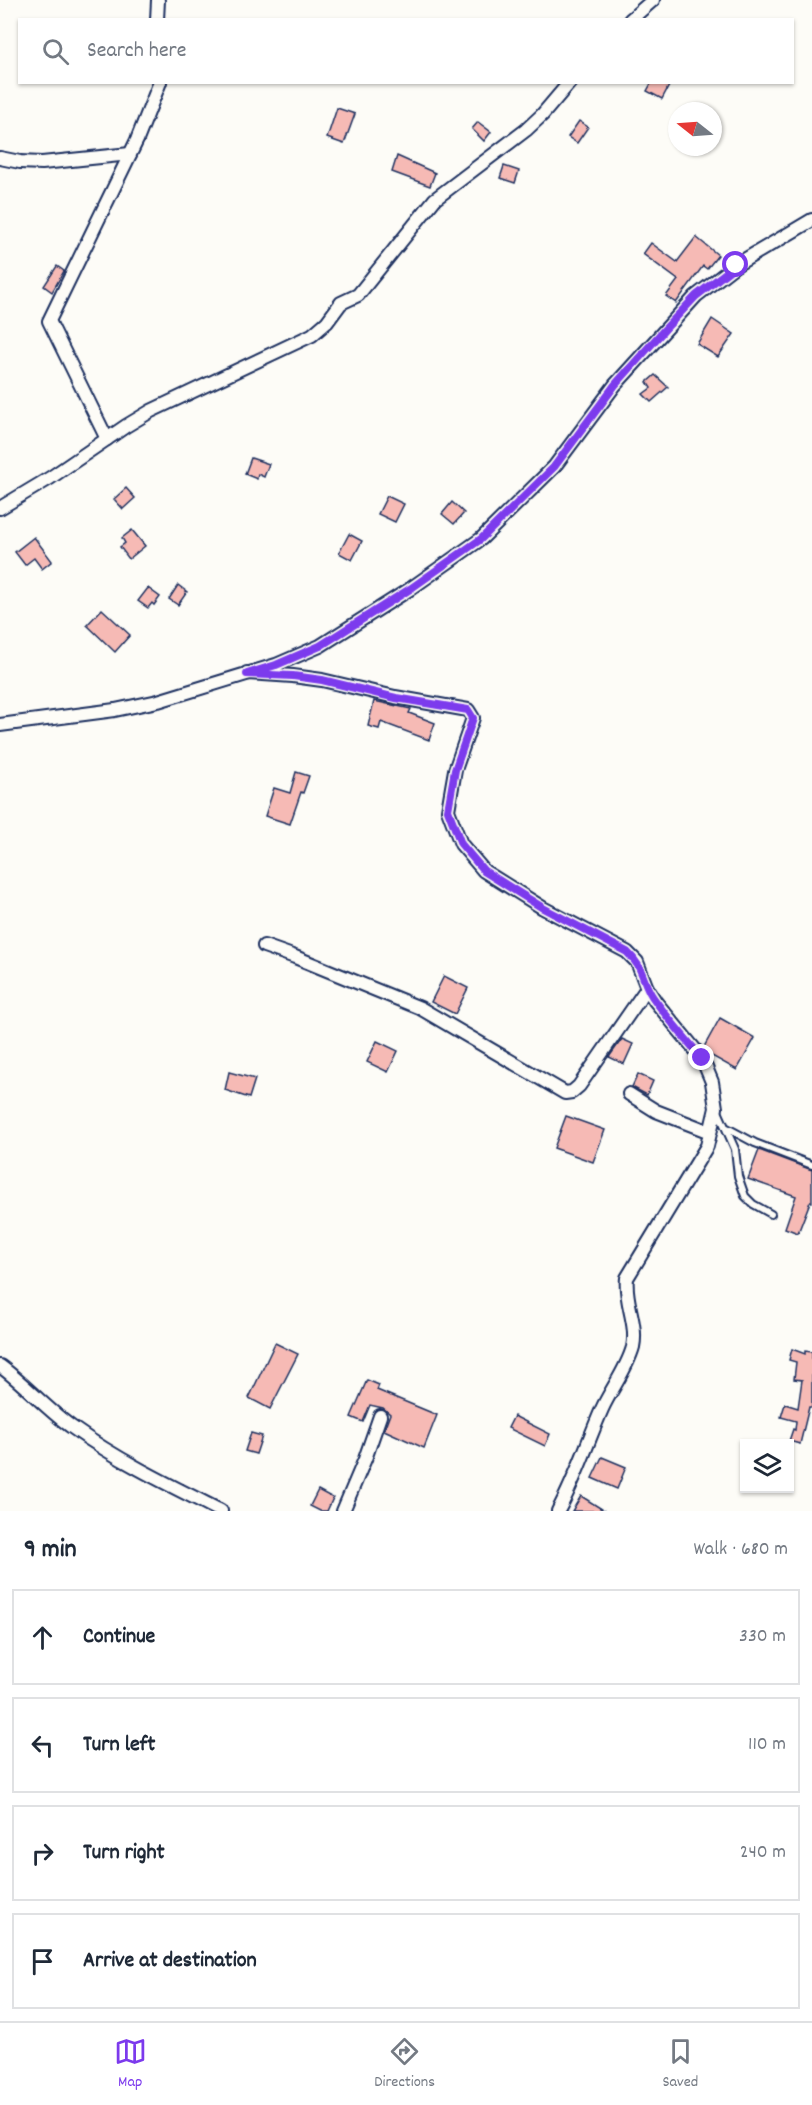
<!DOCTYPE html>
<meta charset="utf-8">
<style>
:root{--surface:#fff;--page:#f2f2f3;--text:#1f2937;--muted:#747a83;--line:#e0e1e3;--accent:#7c3aed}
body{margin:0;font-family:Dekko,sans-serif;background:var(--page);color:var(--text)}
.controls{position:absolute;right:18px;bottom:18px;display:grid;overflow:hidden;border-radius:0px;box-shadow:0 2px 4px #0004}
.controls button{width:54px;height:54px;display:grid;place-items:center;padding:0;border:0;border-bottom:2px solid var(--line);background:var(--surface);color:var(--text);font:30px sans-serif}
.compass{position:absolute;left:668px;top:102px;width:54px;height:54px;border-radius:50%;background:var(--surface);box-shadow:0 2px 4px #0004;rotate:287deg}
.stop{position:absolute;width:18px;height:18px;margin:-14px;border:4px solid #7c3aed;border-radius:50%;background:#fff}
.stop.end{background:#7c3aed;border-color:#fff;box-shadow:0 2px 6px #0008}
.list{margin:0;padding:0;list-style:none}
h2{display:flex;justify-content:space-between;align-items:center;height:78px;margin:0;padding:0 24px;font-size:26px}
h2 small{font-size:20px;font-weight:400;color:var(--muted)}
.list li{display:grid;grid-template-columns:39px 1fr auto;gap:18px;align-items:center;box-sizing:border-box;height:96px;margin:0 12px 12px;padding:0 12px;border:2px solid var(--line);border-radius:0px}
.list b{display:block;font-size:22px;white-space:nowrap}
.list em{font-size:20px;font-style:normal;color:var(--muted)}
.icon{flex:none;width:33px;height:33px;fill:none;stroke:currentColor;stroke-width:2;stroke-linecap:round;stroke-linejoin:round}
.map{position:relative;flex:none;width:812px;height:1511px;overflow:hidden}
.search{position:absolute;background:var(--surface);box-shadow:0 2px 4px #0004;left:18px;right:18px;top:18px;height:66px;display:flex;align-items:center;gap:15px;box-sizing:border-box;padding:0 21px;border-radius:0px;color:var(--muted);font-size:22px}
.sheet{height:510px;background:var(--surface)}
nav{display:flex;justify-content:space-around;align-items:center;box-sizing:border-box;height:84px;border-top:2px solid var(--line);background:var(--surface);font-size:16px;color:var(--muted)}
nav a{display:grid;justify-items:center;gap:3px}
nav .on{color:var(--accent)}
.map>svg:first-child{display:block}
.building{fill:#f6bab5;stroke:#1b2f5e;stroke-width:1.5}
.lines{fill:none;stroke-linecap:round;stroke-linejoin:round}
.service-casing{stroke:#1b2f5e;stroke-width:10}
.minor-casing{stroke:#1b2f5e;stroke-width:16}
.service{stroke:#fdfcf7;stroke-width:6}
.minor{stroke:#fdfcf7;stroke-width:12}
.route{stroke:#7c3aed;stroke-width:8}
</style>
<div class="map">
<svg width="812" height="1511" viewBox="0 0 812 1511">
<rect width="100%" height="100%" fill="#fdfcf7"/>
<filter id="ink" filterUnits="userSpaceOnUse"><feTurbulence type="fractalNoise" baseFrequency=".0167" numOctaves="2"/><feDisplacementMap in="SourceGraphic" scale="12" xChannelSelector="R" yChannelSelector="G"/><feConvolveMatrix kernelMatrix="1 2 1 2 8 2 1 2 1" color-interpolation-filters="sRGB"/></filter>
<g filter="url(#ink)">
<g class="building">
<polygon points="652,82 671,82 662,99 647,91"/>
<polygon points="337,108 355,114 344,144 327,138"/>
<polygon points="579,121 588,127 577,143 568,137"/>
<polygon points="478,122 491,132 484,141 472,129"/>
<polygon points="397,156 435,173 430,186 392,172"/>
<polygon points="504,166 519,171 515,183 500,178"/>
<polygon points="696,237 718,255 707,269 703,266 676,303 666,296 678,280 643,254 651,243 677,262"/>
<polygon points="57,266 64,271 52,292 44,286"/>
<polygon points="712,319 734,334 718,357 697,344"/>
<polygon points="655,375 668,387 651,402 643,394 651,388 647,382"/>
<polygon points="251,458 269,464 264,477 258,474 257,479 245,474"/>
<polygon points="126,488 135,498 123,509 114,499"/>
<polygon points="387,496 404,504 395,522 378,514"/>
<polygon points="452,502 464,513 454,524 442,514"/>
<polygon points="132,530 145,546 129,559 120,547 125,543 122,538"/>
<polygon points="349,534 362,541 352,560 339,553"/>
<polygon points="34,537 52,561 42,569 34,558 25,565 15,552"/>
<polygon points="178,585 187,592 178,605 169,599"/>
<polygon points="148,588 160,597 154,605 152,603 148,608 138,601"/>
<polygon points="102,609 130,635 115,652 87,625"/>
<polygon points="374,701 411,709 409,713 435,723 429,740 381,722 379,729 368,726"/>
<polygon points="296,772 309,776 303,793 301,792 290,824 265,816 274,788 290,793"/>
<polygon points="444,976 468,988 455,1014 431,1002"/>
<polygon points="720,1018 755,1038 737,1070 710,1055 704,1047"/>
<polygon points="622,1039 633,1044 624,1064 609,1057"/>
<polygon points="377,1041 398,1051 388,1072 367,1062"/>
<polygon points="229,1072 255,1079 249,1098 225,1090"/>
<polygon points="638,1074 653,1081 647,1095 632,1087"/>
<polygon points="566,1116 605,1130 593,1162 554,1148"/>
<polygon points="759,1150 812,1170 812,1202 810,1202 798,1233 785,1228 796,1196 748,1179"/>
<polygon points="275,1343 298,1354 270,1409 249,1398"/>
<polygon points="792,1349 805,1354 805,1351 812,1352 812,1407 809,1407 800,1444 789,1441 793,1429 795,1430 796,1421 781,1417 785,1404 798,1408 802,1380 794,1379 796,1362 789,1360"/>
<polygon points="367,1380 379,1385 377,1390 437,1415 424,1448 384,1430 390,1414 383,1408 370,1405 363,1422 351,1417"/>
<polygon points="514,1416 550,1434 545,1446 508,1428"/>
<polygon points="251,1433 262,1436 256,1454 245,1451"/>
<polygon points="602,1457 626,1467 617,1489 592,1478"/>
<polygon points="318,1490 333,1498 327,1511 320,1511 310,1506"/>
<polygon points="581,1496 605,1511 572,1511"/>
</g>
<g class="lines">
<defs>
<g id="service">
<polyline points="718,1111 735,1149 738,1176 745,1196 753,1204 771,1214"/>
<polyline points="727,1128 755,1143 812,1165"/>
</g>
<g id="minor">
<polyline points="157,20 158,0"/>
<polyline points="630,20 653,0"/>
<polyline points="0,158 20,162 42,163 130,154"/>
<polyline points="107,439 49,321 137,140 160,82"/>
<polyline points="0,508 50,478 126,426 151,411 312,335 327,322 341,303 358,295 435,199 526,130 542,115 570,82"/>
<path d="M 247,673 L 293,676 L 322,680 L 395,697 L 468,710 L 473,718 L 455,770 L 448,810 L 461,844 L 484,871 L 543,908 L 627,952 L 637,962 L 647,988 L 655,1001 L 702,1058 L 712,1082 L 716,1108 L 707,1146 L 627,1278 C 624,1301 638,1324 633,1347 C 627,1369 611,1389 602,1409 C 587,1443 576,1478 558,1511"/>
<polyline points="0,725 115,710 158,701 276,665 320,646 410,589 481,539 554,467 615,385 696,296 736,265 812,220"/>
<polyline points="264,946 295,957 420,1008 565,1093 572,1092 579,1086 647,988"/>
<polyline points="629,1094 656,1111 710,1132"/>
<path d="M 0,1366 C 26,1385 47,1410 73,1428 C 119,1461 171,1486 221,1511"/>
<polyline points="343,1511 365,1459 380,1416"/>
</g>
</defs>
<use href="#service" class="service-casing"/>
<use href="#minor" class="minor-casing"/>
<use href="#service" class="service"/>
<use href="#minor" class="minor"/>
</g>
</g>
<g class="lines" filter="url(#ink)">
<path class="route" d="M 702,1058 C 685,1038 667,1018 652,996 C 641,978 644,968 627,952 L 543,908 L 484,871 L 461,844 L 448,810 L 455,770 L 473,718 L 468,710 L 396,698 L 322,680 L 293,676 L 247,674 L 276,665 L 320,646 L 410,589 L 481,539 L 554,467 L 615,385 L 665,329 L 696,296 L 736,265"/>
</g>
</svg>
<div class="controls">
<button><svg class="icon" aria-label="layers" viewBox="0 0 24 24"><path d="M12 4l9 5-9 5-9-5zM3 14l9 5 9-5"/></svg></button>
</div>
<svg class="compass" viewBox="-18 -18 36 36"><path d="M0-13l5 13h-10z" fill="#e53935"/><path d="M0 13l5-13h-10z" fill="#747a83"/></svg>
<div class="stop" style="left:736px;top:265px"></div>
<div class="stop end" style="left:702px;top:1058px"></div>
<div class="search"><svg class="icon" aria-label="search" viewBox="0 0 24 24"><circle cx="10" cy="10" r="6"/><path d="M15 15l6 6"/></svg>Search here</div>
</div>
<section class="sheet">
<h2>9 min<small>Walk · 680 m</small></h2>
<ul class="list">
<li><svg class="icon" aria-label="ahead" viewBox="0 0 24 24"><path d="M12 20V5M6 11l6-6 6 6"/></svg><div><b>Continue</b></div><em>330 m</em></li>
<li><svg class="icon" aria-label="left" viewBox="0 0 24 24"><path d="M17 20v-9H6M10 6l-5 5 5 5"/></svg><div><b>Turn left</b></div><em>110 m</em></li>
<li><svg class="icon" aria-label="right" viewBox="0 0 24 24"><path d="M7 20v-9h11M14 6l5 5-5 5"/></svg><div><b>Turn right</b></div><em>240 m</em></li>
<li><svg class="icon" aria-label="arrive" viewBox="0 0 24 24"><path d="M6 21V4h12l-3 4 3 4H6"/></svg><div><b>Arrive at destination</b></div></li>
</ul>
</section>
<nav>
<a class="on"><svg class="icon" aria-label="map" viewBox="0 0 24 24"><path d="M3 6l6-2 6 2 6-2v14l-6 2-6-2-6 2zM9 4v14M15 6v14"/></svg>Map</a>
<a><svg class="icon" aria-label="directions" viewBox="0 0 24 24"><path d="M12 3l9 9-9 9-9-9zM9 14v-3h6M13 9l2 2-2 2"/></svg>Directions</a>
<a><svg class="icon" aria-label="saved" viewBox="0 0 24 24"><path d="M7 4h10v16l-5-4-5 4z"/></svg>Saved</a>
</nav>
